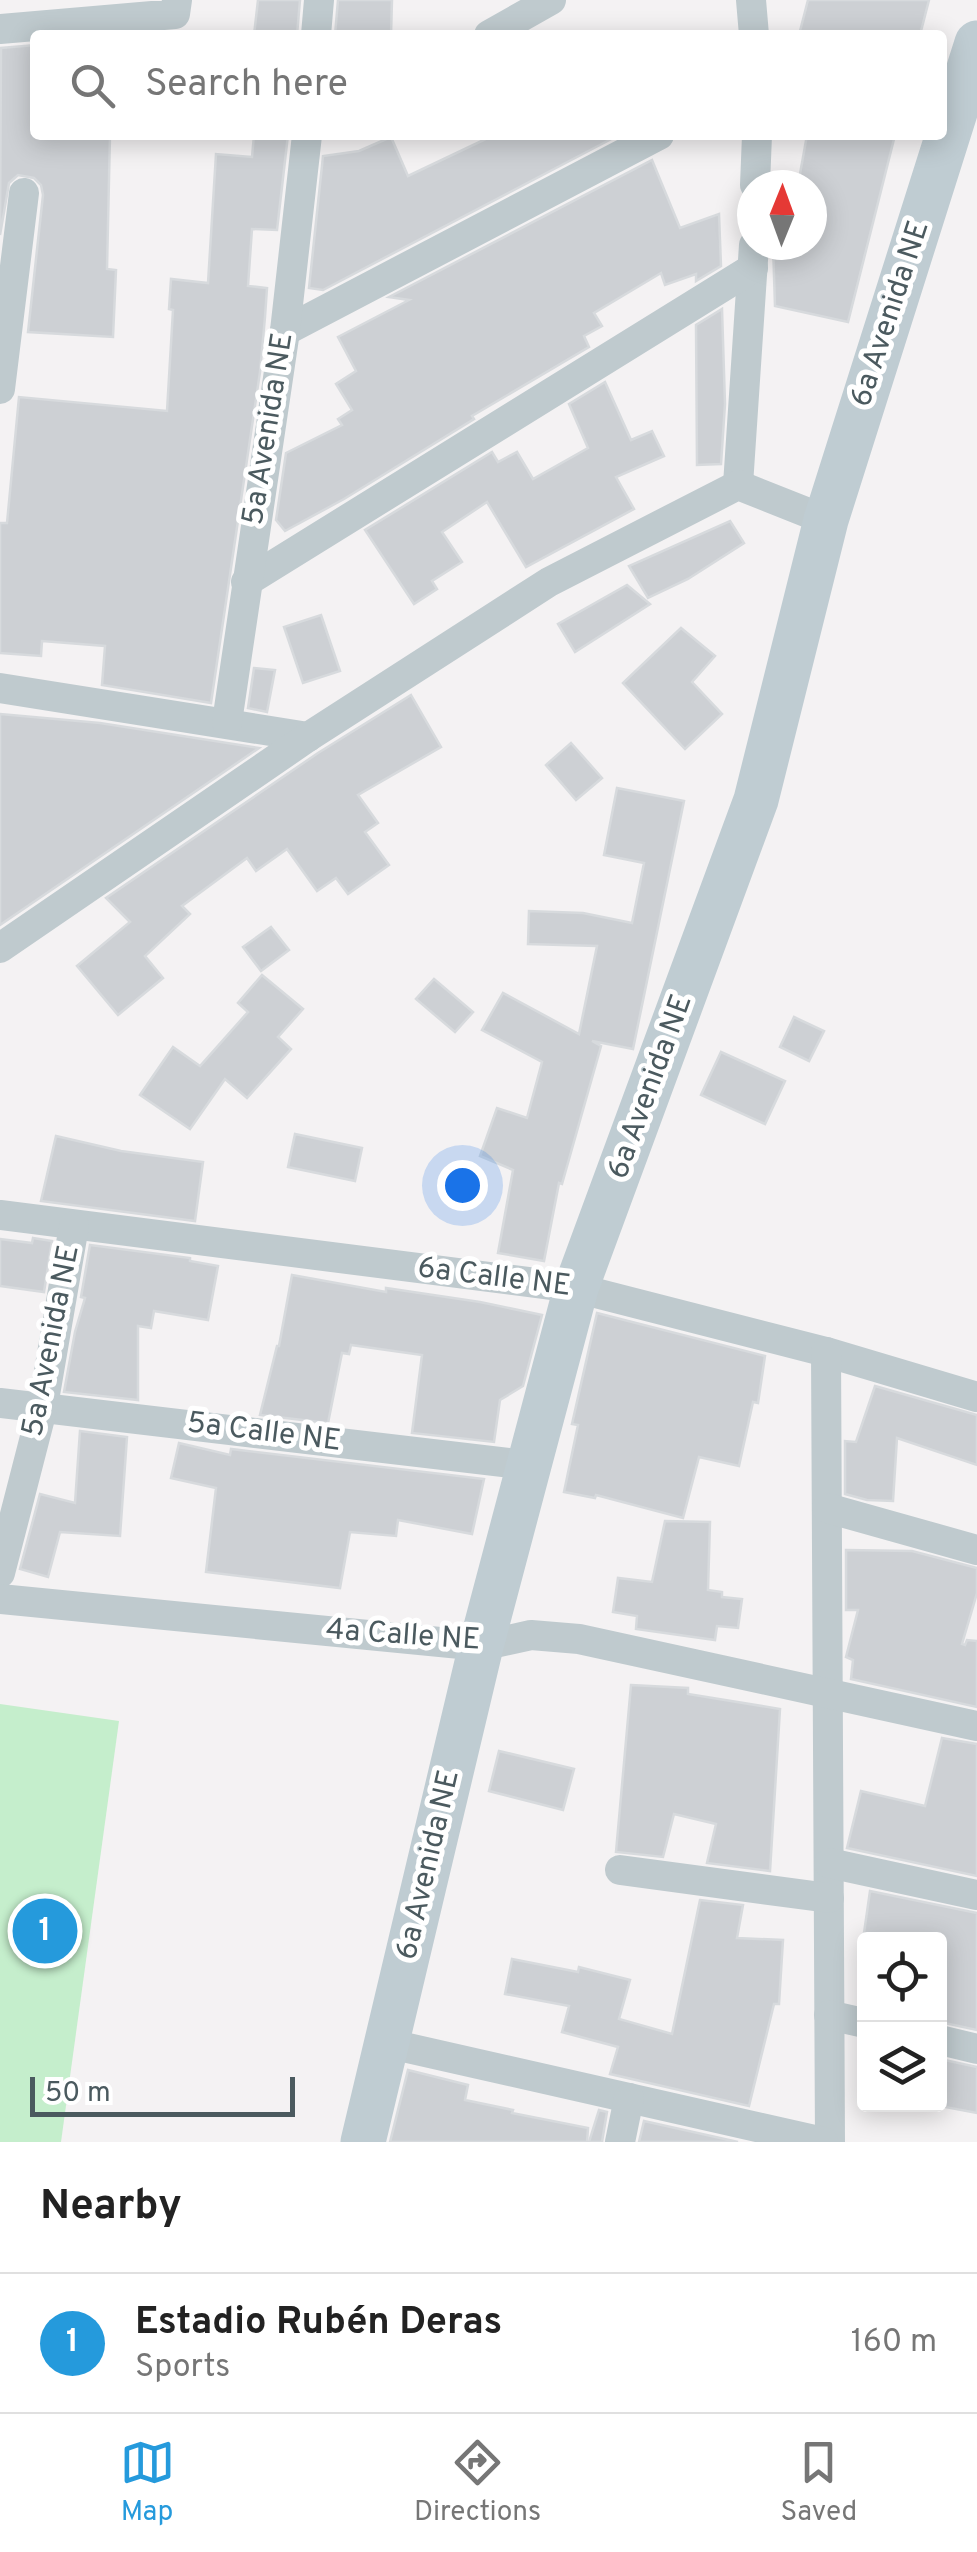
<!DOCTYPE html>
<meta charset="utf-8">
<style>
:root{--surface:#fff;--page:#f2f2f2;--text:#222;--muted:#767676;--line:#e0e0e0;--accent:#259adc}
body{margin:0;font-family:Overpass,sans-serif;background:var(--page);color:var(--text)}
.controls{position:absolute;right:30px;bottom:30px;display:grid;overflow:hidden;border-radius:10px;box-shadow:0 5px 25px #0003}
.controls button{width:90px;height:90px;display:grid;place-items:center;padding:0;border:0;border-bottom:2px solid var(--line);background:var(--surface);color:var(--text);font:50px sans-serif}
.compass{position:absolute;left:737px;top:170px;width:90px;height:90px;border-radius:50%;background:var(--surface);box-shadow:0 5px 25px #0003;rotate:1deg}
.scale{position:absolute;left:30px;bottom:25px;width:265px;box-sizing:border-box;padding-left:10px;border:5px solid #4b5a5f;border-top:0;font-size:28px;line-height:35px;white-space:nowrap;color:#4b5a5f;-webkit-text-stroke:8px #fff;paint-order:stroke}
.you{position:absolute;left:462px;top:1185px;width:35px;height:35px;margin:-25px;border:8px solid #fff;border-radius:50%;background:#1a73e8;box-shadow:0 0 0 15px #1a73e833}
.badge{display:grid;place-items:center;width:65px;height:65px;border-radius:50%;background:var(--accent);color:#fff;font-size:32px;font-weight:700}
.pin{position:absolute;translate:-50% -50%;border:5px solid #fff;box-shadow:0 2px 10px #0006}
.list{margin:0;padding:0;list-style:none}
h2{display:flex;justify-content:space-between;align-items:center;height:130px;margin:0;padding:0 40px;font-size:42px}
h2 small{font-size:32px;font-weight:400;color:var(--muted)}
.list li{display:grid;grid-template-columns:65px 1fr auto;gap:30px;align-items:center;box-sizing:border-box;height:140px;padding:0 40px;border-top:2px solid var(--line)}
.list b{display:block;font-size:38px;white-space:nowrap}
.list p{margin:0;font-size:32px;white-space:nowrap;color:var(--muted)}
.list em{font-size:32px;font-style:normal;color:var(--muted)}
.icon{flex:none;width:55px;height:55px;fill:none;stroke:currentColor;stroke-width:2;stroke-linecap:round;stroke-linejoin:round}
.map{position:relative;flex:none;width:977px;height:2142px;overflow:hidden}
.search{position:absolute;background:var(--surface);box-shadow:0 5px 25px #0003;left:30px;right:30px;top:30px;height:110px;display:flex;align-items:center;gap:25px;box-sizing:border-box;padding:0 35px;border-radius:10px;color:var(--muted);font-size:38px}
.sheet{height:270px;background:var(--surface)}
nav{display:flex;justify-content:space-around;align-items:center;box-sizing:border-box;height:140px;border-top:2px solid var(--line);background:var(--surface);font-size:28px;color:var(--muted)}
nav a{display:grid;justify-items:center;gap:5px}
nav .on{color:var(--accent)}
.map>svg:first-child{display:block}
.green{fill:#c5eecc}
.building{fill:#cdd0d4;stroke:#d7dadd;stroke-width:2.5}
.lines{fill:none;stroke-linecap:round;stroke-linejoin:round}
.street{stroke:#bfcace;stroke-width:30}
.secondary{stroke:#bfccd2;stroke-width:45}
.labels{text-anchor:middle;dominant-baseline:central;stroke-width:10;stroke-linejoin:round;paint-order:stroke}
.street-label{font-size:30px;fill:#4b5a5f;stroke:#fff}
</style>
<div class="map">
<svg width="977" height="2142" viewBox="0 0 977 2142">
<rect width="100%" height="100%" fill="#f4f2f3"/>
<polygon class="green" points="0,1704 119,1721 61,2142 0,2142"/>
<g class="building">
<polygon points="258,0 300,0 297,35 254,35"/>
<polygon points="338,0 392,0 391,35 335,35"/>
<polygon points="808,0 929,0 920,35 799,35"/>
<polygon points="35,45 35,135 110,135 107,269 116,270 113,337 28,332 43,195 41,185 34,178 18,175 9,183 0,235 1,48"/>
<polygon points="254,135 288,135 277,230 252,229 248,286 267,288 265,317 260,372 211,703 102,685 105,646 42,641 41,656 0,653 0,523 7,523 19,397 167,411 173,310 169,309 171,279 208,283 216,154 252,157"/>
<polygon points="494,135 619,135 323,290 309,288 323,156 359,151 391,137 408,176"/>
<polygon points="807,135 895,135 848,322 775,306 773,245 812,245 812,185 798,185"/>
<polygon points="652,160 680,228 719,214 721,266 696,281 696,274 665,285 661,273 594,313 602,326 584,336 589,347 472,416 474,419 344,499 285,531 276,520 286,453 342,425 338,419 352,410 336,384 356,371 338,337 409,300 389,297"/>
<polygon points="722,309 725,404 721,464 697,465 696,325"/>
<polygon points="605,382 631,440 652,431 664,456 616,477 634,509 526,567 487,502 442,532 462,562 432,581 437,589 414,604 365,530 492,452 498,462 517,452 533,479 588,448 569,404"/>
<polygon points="730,521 744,543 688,579 648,598 629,566"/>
<polygon points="627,585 650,604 575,652 558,624"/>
<polygon points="321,615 340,671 303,683 284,627"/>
<polygon points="681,628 715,656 692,682 722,714 685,749 623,683"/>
<polygon points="254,668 275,670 267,712 248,708"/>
<polygon points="411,695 441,747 358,795 378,823 365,832 389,865 348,894 336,878 317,891 287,849 256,871 247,858 182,906 190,914 145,956 163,978 118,1015 77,966 130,922 106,898 318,753"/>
<polygon points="0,714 100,723 259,748 0,925"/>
<polygon points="571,743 602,778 576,800 546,765"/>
<polygon points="617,788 684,801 633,1049 592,1041 601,1046 562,1184 559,1183 544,1261 498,1253 513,1170 480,1156 497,1108 527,1118 542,1062 482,1030 503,993 579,1034 597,946 528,944 529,911 583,913 632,923 644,863 604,855"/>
<polygon points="271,927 289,950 261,971 243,947"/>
<polygon points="262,975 303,1009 278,1037 291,1049 247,1098 225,1079 190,1129 140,1095 173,1047 200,1066 248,1012 238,1003"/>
<polygon points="434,979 473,1012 455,1032 416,999"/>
<polygon points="794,1017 824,1031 809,1061 780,1047"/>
<polygon points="721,1052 785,1081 765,1124 701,1095"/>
<polygon points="295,1134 362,1148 355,1181 288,1167"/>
<polygon points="56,1136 121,1151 203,1162 195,1221 41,1201"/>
<polygon points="33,1238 52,1241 44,1292 0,1286 0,1239 32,1243"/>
<polygon points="90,1245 190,1258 190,1261 218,1266 208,1320 154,1311 151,1328 138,1326 138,1400 64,1392 75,1332 85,1298 81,1297"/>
<polygon points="292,1275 386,1292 386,1288 480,1302 542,1315 523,1386 500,1400 494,1442 412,1433 422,1355 351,1345 349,1354 342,1353 328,1423 260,1415 277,1346 279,1346"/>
<polygon points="597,1313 765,1356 758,1403 753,1402 739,1466 699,1457 683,1518 596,1495 595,1498 564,1492 578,1425 572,1424"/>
<polygon points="875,1386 977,1415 977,1465 897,1438 893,1501 867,1500 845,1494 845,1441 856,1442"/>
<polygon points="80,1431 127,1437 120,1536 60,1532 48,1577 20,1569 40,1494 75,1503"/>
<polygon points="179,1443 230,1455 231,1449 484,1479 472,1534 398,1520 396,1536 350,1532 340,1588 206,1572 216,1488 171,1478"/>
<polygon points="665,1521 710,1522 708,1590 722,1592 722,1597 742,1599 738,1628 717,1626 715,1640 636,1629 637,1616 613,1612 618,1578 652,1582"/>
<polygon points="846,1550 912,1551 977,1568 977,1593 962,1644 965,1645 967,1640 977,1641 977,1707 851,1679 853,1660 846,1657 858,1610 846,1610"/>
<polygon points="631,1685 688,1688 688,1694 780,1709 770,1871 707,1863 716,1824 674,1814 663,1857 616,1852"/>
<polygon points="942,1738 977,1744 977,1876 847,1848 861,1791 925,1806"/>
<polygon points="499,1751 574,1769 563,1810 489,1791"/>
<polygon points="870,1891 977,1913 977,2030 940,2022 940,1940 863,1940"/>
<polygon points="700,1900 743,1905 737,1938 783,1940 779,2004 774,2004 749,2106 610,2074 618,2047 562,2032 569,2006 505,1994 512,1959 578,1972 579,1967 630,1980 619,2019 672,2034"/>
<polygon points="940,2059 977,2067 977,2113 940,2106"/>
<polygon points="408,2070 468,2085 465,2100 513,2110 512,2113 588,2128 587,2142 390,2142"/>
<polygon points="599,2110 607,2112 602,2142 589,2142"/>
<polygon points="644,2121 738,2142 639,2142"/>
</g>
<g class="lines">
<g class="street">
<polyline points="751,0 754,35"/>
<polyline points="0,29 175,14 177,0"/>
<polyline points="316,35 319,0"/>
<polyline points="489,35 551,0"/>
<polyline points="755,185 757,135"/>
<polyline points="285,331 659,135"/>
<polyline points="0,389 24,193"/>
<polyline points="738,485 754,245"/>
<polyline points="246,582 753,268"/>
<polyline points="0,688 308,737"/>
<polyline points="227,722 285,331 307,135"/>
<polyline points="0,948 308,737 549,582 738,485 826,520"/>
<polyline points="0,1215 576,1288 826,1352 977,1397"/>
<polyline points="826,1352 830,2142"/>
<polyline points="0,1403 527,1465"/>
<polyline points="827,1508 977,1550"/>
<polyline points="0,1573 43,1406 74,1226"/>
<polyline points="0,1599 481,1646 531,1635 579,1639 977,1726"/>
<polyline points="829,1863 977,1895"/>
<polyline points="620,1870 829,1898"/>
<polyline points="829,2015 864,2023"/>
<polyline points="940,2040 977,2049"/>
<polyline points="386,2043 823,2142"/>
<polyline points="620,2142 629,2098"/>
</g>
<polyline class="secondary" points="363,2142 481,1646 576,1288 756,800 826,520 977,43"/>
</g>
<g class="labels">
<g class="street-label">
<text transform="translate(891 314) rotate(-72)">6a Avenida NE</text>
<text transform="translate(269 429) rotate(-81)">5a Avenida NE</text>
<text transform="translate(651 1087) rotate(-70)">6a Avenida NE</text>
<text transform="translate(494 1278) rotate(7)">6a Calle NE</text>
<text transform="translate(52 1341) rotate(-79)">5a Avenida NE</text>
<text transform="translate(264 1433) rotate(7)">5a Calle NE</text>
<text transform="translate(403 1636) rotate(4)">4a Calle NE</text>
<text transform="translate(429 1865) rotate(-77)">6a Avenida NE</text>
</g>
</g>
</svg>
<div class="controls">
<button><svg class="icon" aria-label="locate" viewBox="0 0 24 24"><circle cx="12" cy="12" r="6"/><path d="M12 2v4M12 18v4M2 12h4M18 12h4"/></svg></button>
<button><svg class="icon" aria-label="layers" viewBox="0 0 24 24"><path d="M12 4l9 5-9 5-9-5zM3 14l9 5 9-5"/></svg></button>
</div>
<svg class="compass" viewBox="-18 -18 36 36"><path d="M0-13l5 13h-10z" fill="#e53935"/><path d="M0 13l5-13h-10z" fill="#767676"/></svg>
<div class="scale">50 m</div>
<div class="you"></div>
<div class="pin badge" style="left:45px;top:1931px">1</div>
<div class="search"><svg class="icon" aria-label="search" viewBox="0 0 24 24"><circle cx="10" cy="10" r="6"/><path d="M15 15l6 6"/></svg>Search here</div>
</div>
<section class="sheet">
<h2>Nearby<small></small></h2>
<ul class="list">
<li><span class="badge">1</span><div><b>Estadio Rubén Deras</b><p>Sports</p></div><em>160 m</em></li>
</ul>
</section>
<nav>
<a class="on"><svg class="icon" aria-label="map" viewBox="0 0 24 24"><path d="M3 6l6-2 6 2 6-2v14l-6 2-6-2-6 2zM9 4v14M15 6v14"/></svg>Map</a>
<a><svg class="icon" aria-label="directions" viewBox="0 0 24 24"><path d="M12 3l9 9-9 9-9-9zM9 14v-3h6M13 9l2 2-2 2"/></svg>Directions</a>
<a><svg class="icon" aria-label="saved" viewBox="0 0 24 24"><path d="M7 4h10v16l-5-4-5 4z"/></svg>Saved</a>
</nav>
